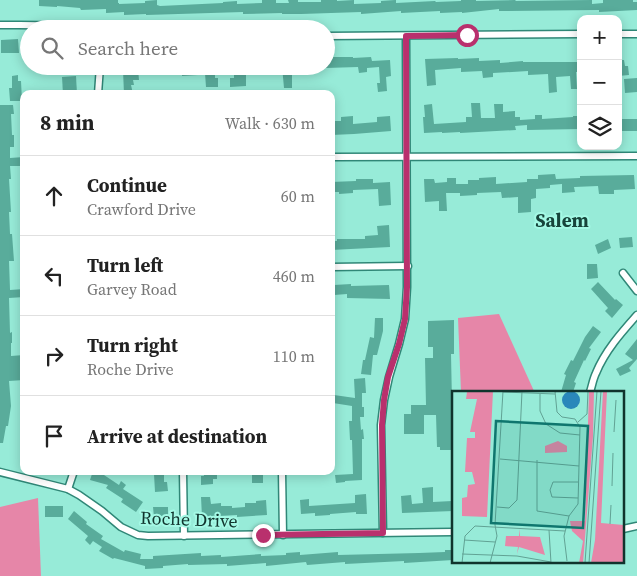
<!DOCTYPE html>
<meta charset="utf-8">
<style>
:root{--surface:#fff;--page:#f2f2f2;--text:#222;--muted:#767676;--line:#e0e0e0}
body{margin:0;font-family:"Source Serif 4",serif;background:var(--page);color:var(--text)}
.controls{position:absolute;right:15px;top:15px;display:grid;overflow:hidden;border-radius:10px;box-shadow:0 2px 12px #0003}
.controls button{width:45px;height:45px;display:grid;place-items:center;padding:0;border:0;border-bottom:1px solid var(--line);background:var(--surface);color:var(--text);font:25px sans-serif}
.stop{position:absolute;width:15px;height:15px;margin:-11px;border:4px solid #b9306d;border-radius:50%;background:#fff}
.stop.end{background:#b9306d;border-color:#fff;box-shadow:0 1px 5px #0008}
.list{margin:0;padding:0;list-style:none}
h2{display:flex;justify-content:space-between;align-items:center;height:65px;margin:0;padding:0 20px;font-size:21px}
h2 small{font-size:16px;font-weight:400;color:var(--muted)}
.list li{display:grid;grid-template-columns:32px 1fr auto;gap:15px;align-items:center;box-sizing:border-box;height:80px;padding:0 20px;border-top:1px solid var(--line)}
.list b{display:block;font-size:19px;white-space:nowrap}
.list p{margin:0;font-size:16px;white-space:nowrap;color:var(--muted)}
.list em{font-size:16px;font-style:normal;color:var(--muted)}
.icon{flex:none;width:28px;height:28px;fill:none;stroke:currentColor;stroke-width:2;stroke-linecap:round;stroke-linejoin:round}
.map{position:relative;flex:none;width:637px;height:576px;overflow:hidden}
.search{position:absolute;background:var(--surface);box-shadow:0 2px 12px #0003;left:20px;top:20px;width:315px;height:55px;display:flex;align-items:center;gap:12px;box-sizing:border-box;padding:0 18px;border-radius:28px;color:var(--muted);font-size:19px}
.panel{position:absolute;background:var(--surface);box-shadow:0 2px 12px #0003;left:20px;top:90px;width:315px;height:385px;border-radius:10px}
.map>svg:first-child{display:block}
.green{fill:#e686a8}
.building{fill:#59ac9b}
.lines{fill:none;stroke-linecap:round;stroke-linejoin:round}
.street-casing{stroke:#308777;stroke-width:9}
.street{stroke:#fff;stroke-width:6}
.route{stroke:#b9306d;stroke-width:6}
.labels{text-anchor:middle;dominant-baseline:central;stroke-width:4;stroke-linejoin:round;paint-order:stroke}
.street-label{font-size:18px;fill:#10342d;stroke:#a4f9e5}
.neighbourhood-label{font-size:19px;font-weight:bold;fill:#17443b;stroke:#a4f9e5}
.inset-road{fill:none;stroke:#61a294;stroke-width:1}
.view{fill:#0f766e;fill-opacity:0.15;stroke:#0f766e;stroke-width:2.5}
.inset-edge{fill:none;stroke:#10342d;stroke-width:2.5}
</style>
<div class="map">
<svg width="637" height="576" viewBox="0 0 637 576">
<rect width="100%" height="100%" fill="#97ebd8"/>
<g class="green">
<polygon points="499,314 534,391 533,392 461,392 458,318"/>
<polygon points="38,498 41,576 0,576 0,507"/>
</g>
<g class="building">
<polygon points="39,0 118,0 118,3 119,3 119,4 145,3 145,1 157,0 157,5 160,6 223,3 223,2 237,1 237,4 262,3 262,0 276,0 276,3 289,3 288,0 298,0 298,2 321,2 321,0 337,0 337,1 354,0 354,4 381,3 381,1 395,0 396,0 396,3 435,1 436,2 461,1 461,0 476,0 476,1 515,0 516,1 592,0 592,4 603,3 603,0 633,0 633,2 637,2 637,10 599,12 599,10 499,11 499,9 462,13 462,12 440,13 440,11 401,13 401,11 361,14 361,12 301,14 282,14 282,13 243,14 243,12 146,15 146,14 124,15 124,12 106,13 106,9 81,10 80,8 57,6 57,7 39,6"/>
<polygon points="18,39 19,53 1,53 1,40"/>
<polygon points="332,57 353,57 353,58 371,57 372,61 390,60 391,76 386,77 387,91 378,92 377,83 380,83 379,67 367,68 367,72 359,73 358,67 326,68 326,58"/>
<polygon points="458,58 458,59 479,58 479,61 500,60 500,63 523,61 523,62 581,62 581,72 576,72 577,89 571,89 570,76 556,77 557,92 549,93 548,74 528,75 528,71 493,73 493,77 483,78 482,71 461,72 461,68 435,70 436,85 427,86 425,59"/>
<polygon points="618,60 624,60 625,66 628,66 629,75 618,76"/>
<polygon points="182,66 198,66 198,75 182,76"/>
<polygon points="254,66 269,66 269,74 246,75 246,86 230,87 230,78 234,78 234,69 254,68"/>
<polygon points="282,66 312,66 312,72 292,73 292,88 284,88"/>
<polygon points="138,69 139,80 133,80 134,85 131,85 133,94 124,94 123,70"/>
<polygon points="215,72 215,78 218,78 218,87 206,87 205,73"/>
<polygon points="18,75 18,81 21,81 22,101 10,101 9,88 12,88 12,76"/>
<polygon points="76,76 77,94 63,94 62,77"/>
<polygon points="637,78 637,92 625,93 624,79"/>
<polygon points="471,103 480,103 481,118 495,118 494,104 503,104 503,112 515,111 515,117 520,117 520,120 535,119 535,115 542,115 542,119 573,117 573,116 581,116 581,129 527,130 527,125 515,126 516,130 460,133 460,132 442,133 442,132 424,133 423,117 425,117 424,105 432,104 434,124 466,122 466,117 472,117"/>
<polygon points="0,105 13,105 14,114 11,114 12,135 14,135 14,147 10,147 10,158 24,157 24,166 10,166 11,179 9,179 11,212 9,212 10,234 12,234 14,261 9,261 10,290 24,289 24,297 9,298 10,333 12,332 12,343 11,343 11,356 24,355 24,380 9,381 11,406 8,426 6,426 3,443 0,443"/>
<polygon points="353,116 353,124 377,122 377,117 390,116 391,131 354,134 331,135 331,121 341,121 341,117"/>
<rect x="618" y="119" width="19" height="12"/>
<polygon points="555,174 556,179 580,178 580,176 634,175 635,189 614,190 614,194 599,194 598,186 574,187 575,192 562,193 562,184 550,185 550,188 536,189 536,198 531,199 531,212 518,213 518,197 502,198 501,192 477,193 477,195 460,196 460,193 446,193 447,211 439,211 439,201 425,202 424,179 434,179 435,183 447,182 447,178 456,178 456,184 468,184 468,180 479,180 479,178 496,177 496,184 527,182 527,179 538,179 538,175"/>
<polygon points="356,179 373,179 373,183 390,182 391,205 379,206 378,189 353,190 353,193 339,194 339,192 331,192 331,182 356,181"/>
<polygon points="389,225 390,247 331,250 331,241 337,241 337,239 365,239 365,236 378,235 377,226"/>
<polygon points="632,237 633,247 620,248 619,238"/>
<polygon points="608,239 611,248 598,254 595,245"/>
<polygon points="587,264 597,264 598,278 587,279"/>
<polygon points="598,282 615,300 616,299 623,305 612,318 605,311 608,308 591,289"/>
<polygon points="351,284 351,286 389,285 390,299 347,298 347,294 334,295 334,285"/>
<polygon points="375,318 383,318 383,331 377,355 373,355 371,375 361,374 363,360 365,360 370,337 374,338"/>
<polygon points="454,320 454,354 451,354 453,450 440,450 440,447 437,447 436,415 424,415 424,434 404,434 404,414 411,414 411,405 426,405 425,358 433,358 433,347 428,347 428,321"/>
<polygon points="593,326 601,332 589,348 591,349 585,361 584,360 574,382 576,383 573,392 561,392 566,375 564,374 571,360 573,361 585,337"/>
<polygon points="637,339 637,359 629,368 631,371 620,376 616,369 633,360 625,354"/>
<polygon points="365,378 366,393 362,393 362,407 364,407 364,417 360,417 361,430 363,429 364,439 362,439 362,480 345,481 345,482 336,483 335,475 353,474 352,440 350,440 349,421 352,421 352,406 333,403 334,395 355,398 354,379"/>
<polygon points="93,471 105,471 104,475 119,485 121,481 126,485 123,489 143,502 136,512 121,502 123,499 106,488 108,485 90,480"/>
<polygon points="203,471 217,471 217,479 213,479 213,484 201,485 201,476 204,476"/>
<rect x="252" y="471" width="11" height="12"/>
<polygon points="164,473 164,482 167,482 168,491 155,492 154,474"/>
<polygon points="433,487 433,502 452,501 453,511 402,513 401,496 411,495 412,504 423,503 422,488"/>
<polygon points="366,494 367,514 356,514 356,512 330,514 330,515 315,516 315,513 301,514 300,500 309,499 309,506 355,503 355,495"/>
<polygon points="201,497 210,497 211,504 221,503 221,506 232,506 232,508 245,507 245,503 256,503 256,501 266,500 267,515 237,517 237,515 202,517"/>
<rect x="45" y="506" width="18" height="11"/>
<polygon points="153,507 168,507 168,516 154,517"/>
<polygon points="74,511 87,522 86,524 103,536 101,539 124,552 125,550 141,554 140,559 153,559 153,556 201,553 201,556 221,555 221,557 261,554 261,556 286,555 286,553 300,552 300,555 338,552 338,555 419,553 445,552 445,550 453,550 453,560 404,563 404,561 345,564 345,562 307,565 306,562 266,566 266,563 227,566 227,564 188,565 188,564 163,566 163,568 145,569 145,566 114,558 113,559 99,551 102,547 93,541 90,545 85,540 88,536 68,519"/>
</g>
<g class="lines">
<defs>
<g id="street">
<path d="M 0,25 C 25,25 50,24 75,29"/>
<polyline points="618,34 637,34"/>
<polyline points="326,36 581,34"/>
<polyline points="98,94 100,66"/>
<polyline points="331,157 637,156"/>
<polyline points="331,267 408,266"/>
<polyline points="623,273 637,291"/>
<path d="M 590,392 C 592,386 593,379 596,373 C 605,351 621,333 637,315"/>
<polyline points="183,471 184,536"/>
<polyline points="282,471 283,535"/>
<polyline points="0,472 68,489 79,495 102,511 121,527 138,535 148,536 453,532"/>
<polyline points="68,489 74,471"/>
<polyline points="623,529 637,526"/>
<polyline points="383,533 381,425 384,400 389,377 399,344 405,319 407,287 406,36"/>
</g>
</defs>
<use href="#street" class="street-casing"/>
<use href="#street" class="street"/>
</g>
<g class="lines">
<polyline class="route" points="263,535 383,533 382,425 384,400 388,377 399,344 405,319 407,287 406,36 467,35"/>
</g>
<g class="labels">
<g class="street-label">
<text transform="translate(189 519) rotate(2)">Roche Drive</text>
</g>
<g class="neighbourhood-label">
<text x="562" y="220">Salem</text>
</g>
</g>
<g transform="translate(452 391)">
<rect width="172" height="172" fill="#97ebd8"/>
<path d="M 41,0 L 35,126 L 10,125 L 10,107 L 15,106 L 16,94 L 23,93 L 20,81 L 13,81 L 15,47 L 23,47 L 23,41 L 18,41 L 25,8 L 14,8 L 15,1 ZM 137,0 L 142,0 L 141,45 L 131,172 L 127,172 L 131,150 L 120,140 L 118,130 L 133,130 ZM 151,0 L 155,0 L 149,132 L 172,134 L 172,172 L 139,172 L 143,149 ZM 106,50 L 115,55 L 115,61 L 93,62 L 93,55 ZM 68,138 L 68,145 L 88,146 L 93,164 L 67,156 L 65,163 L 66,156 L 53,155 L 54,145 L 67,145 Z" fill="#e686a8"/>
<path d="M110 9a9 9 0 1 1 18 0a9 9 0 1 1-18 0Z" fill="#2a87ba"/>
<path class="inset-road" d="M 103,0 L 105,21 L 110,26 L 123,28 L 128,36 L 126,113 L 117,125 L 112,145 L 115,170M 51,1 L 103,3M 88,3 L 88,20 L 94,33 L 108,42 L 128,44M 126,31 L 135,23 L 136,0M 162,41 L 164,9M 48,68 L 127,75M 85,69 L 85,120 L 117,125M 160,95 L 161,62M 126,107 L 100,106 L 98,99 L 101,91 L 126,91M 45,116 L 57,117 L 65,109 L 70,0M 158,133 L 159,114M 97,139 L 99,172M 12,149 L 43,151M 10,163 L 65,165 L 99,171M 10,172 L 13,145 L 23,135 L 113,140M 38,172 L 45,145 L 43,134 L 51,0M 133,172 L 145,0M 137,172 L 149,0"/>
<path class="view" d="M 44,30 L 136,35 L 131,137 L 39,132 Z"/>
<rect width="172" height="172" class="inset-edge"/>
</g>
</svg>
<div class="controls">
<button>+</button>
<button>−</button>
<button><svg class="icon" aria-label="layers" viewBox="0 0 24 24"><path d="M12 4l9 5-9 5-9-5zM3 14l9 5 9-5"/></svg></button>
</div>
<div class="stop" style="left:467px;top:35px"></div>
<div class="stop end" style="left:263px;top:535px"></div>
<div class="search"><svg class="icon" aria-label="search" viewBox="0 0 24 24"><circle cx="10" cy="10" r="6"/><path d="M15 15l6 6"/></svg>Search here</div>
<section class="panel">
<h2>8 min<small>Walk · 630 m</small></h2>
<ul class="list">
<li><svg class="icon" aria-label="ahead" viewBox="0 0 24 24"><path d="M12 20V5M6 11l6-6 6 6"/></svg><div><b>Continue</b><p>Crawford Drive</p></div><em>60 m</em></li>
<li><svg class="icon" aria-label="left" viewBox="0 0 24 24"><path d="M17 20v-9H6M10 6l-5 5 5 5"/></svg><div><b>Turn left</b><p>Garvey Road</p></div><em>460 m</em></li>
<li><svg class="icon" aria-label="right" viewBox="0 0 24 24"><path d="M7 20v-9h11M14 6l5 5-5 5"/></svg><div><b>Turn right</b><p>Roche Drive</p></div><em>110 m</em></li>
<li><svg class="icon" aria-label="arrive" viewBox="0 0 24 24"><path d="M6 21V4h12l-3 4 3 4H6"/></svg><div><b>Arrive at destination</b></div></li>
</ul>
</section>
</div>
